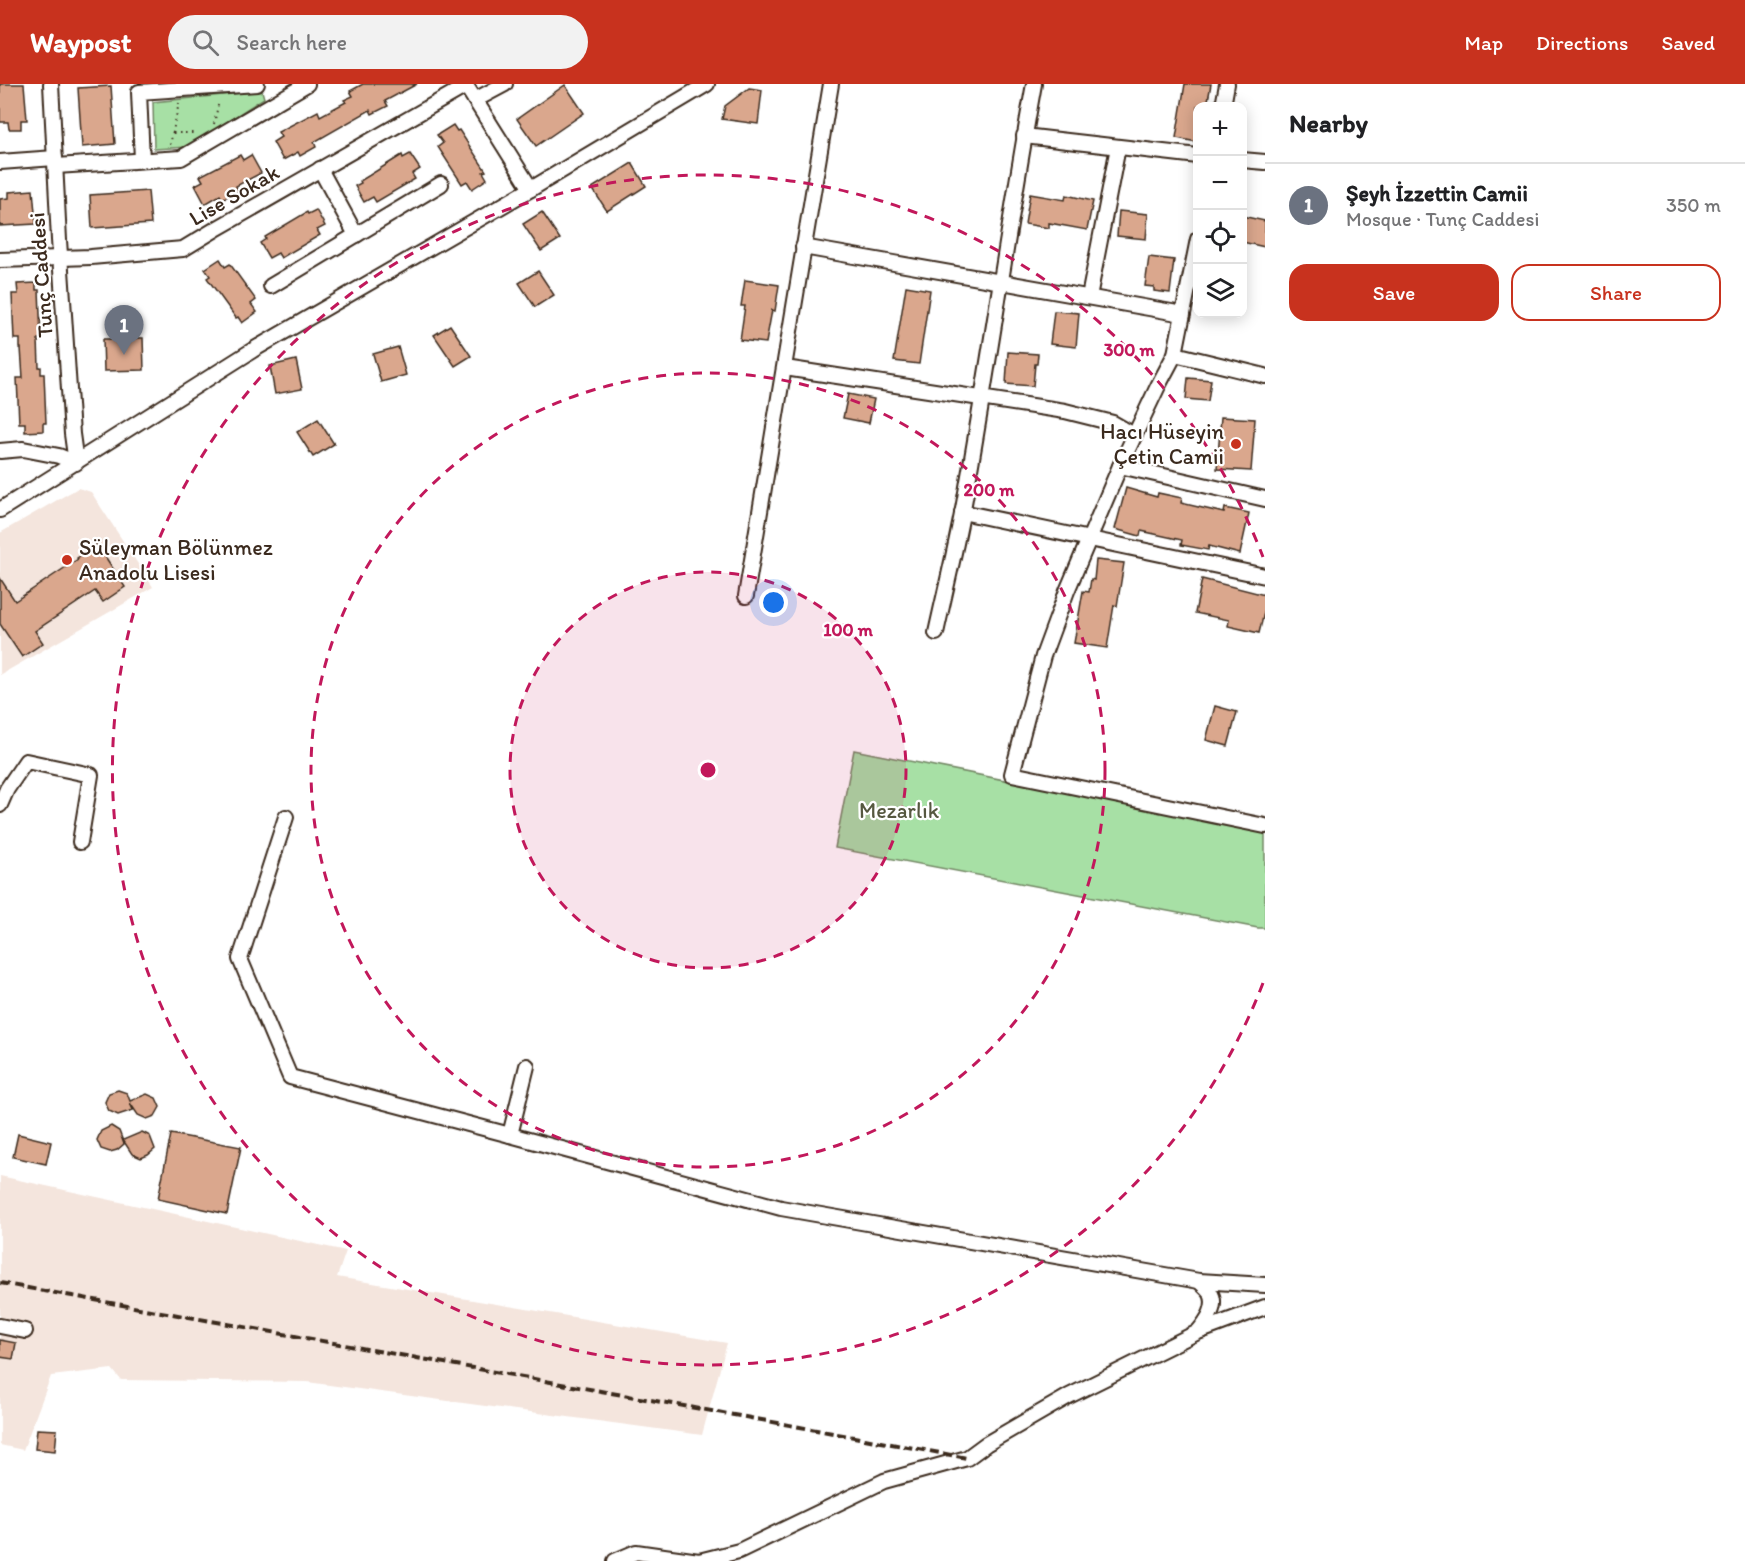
<!DOCTYPE html>
<meta charset="utf-8">
<style>
:root{--surface:#fff;--page:#f2f2f2;--text:#202124;--muted:#757577;--line:#e0e0e0;--accent:#c8321e}
body{margin:0;font-family:Itim,sans-serif;background:var(--page);color:var(--text)}
.controls{position:absolute;right:18px;top:18px;display:grid;overflow:hidden;border-radius:12px;box-shadow:0 3px 15px #0003}
.controls button{width:54px;height:54px;display:grid;place-items:center;padding:0;border:0;border-bottom:2px solid var(--line);background:var(--surface);color:var(--text);font:30px sans-serif}
.you{position:absolute;left:774px;top:519px;width:21px;height:21px;margin:-15px;border:4px solid #fff;border-radius:50%;background:#1a73e8;box-shadow:0 0 0 9px #1a73e833}
.badge{display:grid;place-items:center;width:39px;height:39px;border-radius:50%;background:var(--accent);color:#fff;font-size:20px;font-weight:700}
.pin{position:absolute;translate:-50% -50px;filter:drop-shadow(0 2px 3px #0008)}
.pin::after{content:'';position:absolute;top:32px;width:21px;height:18px;background:inherit;clip-path:polygon(0 0,100% 0,50% 100%)}
.list{margin:0;padding:0;list-style:none}
h2{display:flex;justify-content:space-between;align-items:center;height:78px;margin:0;padding:0 24px;font-size:26px}
h2 small{font-size:20px;font-weight:400;color:var(--muted)}
.list li{display:grid;grid-template-columns:39px 1fr auto;gap:18px;align-items:center;box-sizing:border-box;height:84px;padding:0 24px;border-top:2px solid var(--line)}
.list b{display:block;font-size:22px;white-space:nowrap}
.list p{margin:0;font-size:20px;white-space:nowrap;color:var(--muted)}
.list em{font-size:20px;font-style:normal;color:var(--muted)}
.actions{display:flex;gap:12px;padding:18px 24px}
.actions a{flex:1;padding:14px 0;border:2px solid var(--accent);border-radius:18px;text-align:center;font-size:21px;color:var(--accent)}
.actions .main{background:var(--accent);color:#fff}
.icon{flex:none;width:33px;height:33px;fill:none;stroke:currentColor;stroke-width:2;stroke-linecap:round;stroke-linejoin:round}
.map{position:relative;flex:none;width:1265px;height:1477px;overflow:hidden}
header{display:flex;align-items:center;gap:36px;box-sizing:border-box;height:84px;padding:0 30px;background:var(--accent);color:#fff}
header strong{font-size:28px}
nav{display:flex;gap:33px;margin-inline-start:auto;font-size:21px}
.search{width:420px;height:54px;background:var(--page);display:flex;align-items:center;gap:15px;box-sizing:border-box;padding:0 21px;border-radius:33px;color:var(--muted);font-size:22px}
main{display:flex}
aside{flex:1;background:var(--surface)}
.map>svg:first-child{display:block}
.built{fill:#f4e5dd}
.green{fill:#a7e0a5;stroke:#718562;stroke-width:1.5}
.building{fill:#daa78d;stroke:#3b2a1e;stroke-width:1.5}
.lines{fill:none;stroke-linecap:round;stroke-linejoin:round}
.minor-casing{stroke:#3b2a1e;stroke-width:18}
.path{stroke:#3b2a1e;stroke-width:2;stroke-dasharray:1.5 4.5;stroke-linecap:butt}
.minor{stroke:#fff;stroke-width:14}
.rail{stroke:#3b2a1e;stroke-width:4;stroke-dasharray:9 4.5;stroke-linecap:butt}
.ring{fill:none;stroke:#c2185b;stroke-width:3;stroke-dasharray:10 8}
.poi-dot{fill:#c8321e;stroke:#fff;stroke-width:2}
.labels{text-anchor:middle;dominant-baseline:central;stroke-width:4.5;stroke-linejoin:round;paint-order:stroke}
.street-label{font-size:22px;fill:#3b2a1e;stroke:#fff}
.poi-label{font-size:22px;fill:#3b2a1e;stroke:#fff;text-anchor:end}
.park-label{font-size:22px;fill:#565840;stroke:#fff}
.centre{fill:#c2185b;stroke:#fff;stroke-width:3}
.ring-label{font-size:18px;text-anchor:middle;font-weight:bold;fill:#c2185b;stroke:#fff;stroke-width:4.5;stroke-linejoin:round;paint-order:stroke}
</style>
<header>
<strong>Waypost</strong>
<div class="search"><svg class="icon" aria-label="search" viewBox="0 0 24 24"><circle cx="10" cy="10" r="6"/><path d="M15 15l6 6"/></svg>Search here</div>
<nav><a>Map</a><a>Directions</a><a>Saved</a></nav>
</header>
<main>
<div class="map">
<svg width="1265" height="1477" viewBox="0 0 1265 1477">
<rect width="100%" height="100%" fill="#fff"/>
<filter id="ink" filterUnits="userSpaceOnUse"><feTurbulence type="fractalNoise" baseFrequency=".0167" numOctaves="2"/><feDisplacementMap in="SourceGraphic" scale="12" xChannelSelector="R" yChannelSelector="G"/><feConvolveMatrix kernelMatrix="1 2 1 2 8 2 1 2 1" color-interpolation-filters="sRGB"/></filter>
<g filter="url(#ink)">
<g class="built">
<polygon points="78,404 91,408 153,503 0,591 0,449"/>
<polygon points="0,1092 346,1167 337,1193 727,1259 702,1351 307,1298 121,1296 112,1285 51,1292 23,1366 0,1361"/>
</g>
<g class="green">
<polygon points="262,7 264,14 188,63 154,65 153,18"/>
<polygon points="854,666 1265,748 1265,844 1258,844 835,764"/>
</g>
<g class="building">
<polygon points="0,0 24,0 27,36 21,36 21,45 9,45 8,38 0,38"/>
<polygon points="363,0 417,0 385,17 388,22 372,30 370,26 314,58 316,63 300,72 298,68 283,76 273,58 281,53 278,48 318,27 320,32 346,18 344,16 353,12 350,7"/>
<polygon points="1185,0 1211,0 1207,22 1197,22 1197,58 1176,54"/>
<polygon points="565,1 584,29 536,62 517,35"/>
<polygon points="111,2 115,60 82,63 78,4"/>
<polygon points="749,4 762,6 758,40 722,35 725,22"/>
<polygon points="453,41 457,47 459,46 486,87 483,88 487,95 472,105 467,97 462,100 438,63 443,59 437,51"/>
<polygon points="410,70 420,85 412,90 415,95 376,118 373,113 364,118 355,102 361,99 360,97 402,71 403,74"/>
<polygon points="240,71 243,76 251,71 261,89 236,102 238,107 222,115 220,111 205,120 195,101 203,97 200,92"/>
<polygon points="632,79 646,102 607,127 592,104"/>
<polygon points="33,106 36,140 0,142 0,115 9,114 9,108"/>
<polygon points="148,107 151,140 92,144 90,111"/>
<polygon points="1030,110 1065,116 1066,111 1093,117 1087,146 1049,139 1049,144 1025,140"/>
<polygon points="316,126 325,142 317,146 320,151 281,174 278,169 269,174 260,159 266,155 265,153 307,128 308,130"/>
<polygon points="1119,127 1148,130 1146,155 1117,152"/>
<polygon points="542,128 560,155 541,167 523,140"/>
<polygon points="1242,132 1265,137 1265,163 1242,158"/>
<polygon points="1149,173 1174,176 1170,209 1154,207 1154,203 1145,202"/>
<polygon points="220,175 225,183 230,180 256,216 251,220 257,228 242,239 238,233 236,234 207,194 210,192 205,185"/>
<polygon points="538,187 554,211 535,223 519,199"/>
<polygon points="745,196 779,201 775,227 772,226 766,259 740,256 745,222 741,222"/>
<polygon points="36,199 36,206 39,206 41,255 38,255 39,283 41,283 41,290 44,290 46,339 43,339 43,347 25,348 25,339 19,339 17,294 23,294 21,264 20,264 20,255 14,255 12,210 18,210 17,200"/>
<polygon points="906,202 930,206 919,280 894,277"/>
<polygon points="1054,227 1079,229 1076,263 1050,260"/>
<polygon points="450,241 471,272 455,282 434,251"/>
<polygon points="119,248 130,248 130,254 143,254 144,286 104,287 103,255 119,255"/>
<polygon points="398,263 406,291 381,298 373,270"/>
<polygon points="1008,268 1038,270 1037,280 1035,280 1033,302 1006,300"/>
<polygon points="296,276 302,305 275,310 270,282"/>
<polygon points="1188,294 1211,296 1208,317 1186,315"/>
<polygon points="848,310 874,315 869,339 843,334"/>
<polygon points="1221,333 1255,335 1251,387 1217,385"/>
<polygon points="318,335 334,360 313,373 297,348"/>
<polygon points="1126,404 1157,413 1158,409 1182,414 1181,419 1224,429 1225,424 1249,429 1240,470 1209,462 1208,466 1181,461 1182,456 1141,447 1140,452 1115,445"/>
<polygon points="97,460 125,503 103,518 95,507 35,547 43,559 22,573 0,540 0,494 15,517 78,475 77,474"/>
<polygon points="1096,476 1124,479 1117,522 1114,521 1107,564 1074,559 1083,507 1089,508 1091,495 1094,496"/>
<polygon points="1202,495 1265,511 1265,525 1259,549 1228,542 1229,536 1195,529"/>
<polygon points="1215,622 1237,628 1228,662 1206,656"/>
<polygon points="118,1006 127,1009 130,1017 147,1010 156,1014 160,1023 155,1032 147,1035 138,1031 130,1019 133,1026 118,1031 109,1027 105,1018 109,1009"/>
<polygon points="111,1042 119,1047 124,1060 117,1066 110,1068 101,1065 97,1056 101,1047"/>
<polygon points="142,1048 150,1052 155,1065 148,1071 141,1074 132,1070 123,1056"/>
<polygon points="18,1050 51,1058 46,1080 13,1073"/>
<polygon points="171,1050 241,1063 227,1130 158,1115"/>
<polygon points="0,1256 16,1259 13,1275 0,1273"/>
<polygon points="37,1345 57,1346 55,1367 35,1365"/>
</g>
<g class="lines">
<defs>
<g id="minor">
<polyline points="465,0 531,105"/>
<polyline points="475,16 505,0"/>
<polyline points="1223,22 1227,0"/>
<polyline points="1024,52 1198,72"/>
<polyline points="142,76 139,8 257,0"/>
<polyline points="1242,76 1265,78"/>
<polyline points="0,78 55,74"/>
<polyline points="56,82 181,74 307,0"/>
<polyline points="320,85 356,151"/>
<polyline points="1198,155 1175,270 1158,302 1120,382 1067,507 1043,572 1012,690 1265,742"/>
<polyline points="803,163 1183,230"/>
<polyline points="0,176 91,173 183,165 216,145 466,2"/>
<polyline points="271,202 441,100"/>
<polyline points="1089,213 1118,63"/>
<polyline points="1175,270 1265,292"/>
<polyline points="785,284 1065,327 1113,339 1134,351"/>
<polyline points="0,367 23,365 59,372 76,379 72,350 59,156 51,0"/>
<polyline points="1120,382 1265,415"/>
<polyline points="0,426 253,266 531,105 707,0"/>
<polyline points="962,428 1265,492"/>
<polyline points="746,512 831,0"/>
<path d="M 936,549 C 945,508 955,467 963,425 C 989,284 1008,141 1034,0"/>
<polyline points="0,721 7,705 26,677 91,691 80,758"/>
<polyline points="286,733 240,875 290,993 510,1051 527,982"/>
<polyline points="510,1051 781,1124 1199,1197 1265,1201"/>
<polyline points="0,1242 25,1247"/>
<path d="M 1198,1248 C 1206,1238 1219,1222 1210,1208 C 1207,1204 1202,1200 1199,1197"/>
<polyline points="615,1477 636,1468 699,1477"/>
<polyline points="699,1477 739,1467 884,1397 967,1374 986,1360 1069,1312 1198,1248 1265,1223"/>
</g>
</defs>
<use href="#minor" class="minor-casing"/>
<g class="path">
<polyline points="214,40 219,17"/>
<polyline points="173,49 197,49"/>
<polyline points="170,61 179,19"/>
</g>
<use href="#minor" class="minor"/>
<polyline class="rail" points="0,1199 784,1340 967,1374"/>
</g>
</g>
<circle cx="708" cy="686" r="198" fill="#c2185b" fill-opacity=".12"/>
<g class="ring">
<circle cx="708" cy="686" r="198"/>
<circle cx="708" cy="686" r="397"/>
<path d="M1263 899A595 595 0 1 1 1263 473"/>
</g>
<g class="poi-dot">
<circle cx="1236" cy="360" r="6"/>
<circle cx="67" cy="476" r="6"/>
</g>
<g class="labels">
<g class="street-label">
<text transform="translate(234 111) rotate(-30)">Lise Sokak</text>
<text transform="translate(41 191) rotate(-94)">Tunç Caddesi</text>
</g>
<g class="poi-label">
<text x="1224" y="347">Hacı Hüseyin<tspan x="1224" dy="25">Çetin Camii</tspan></text>
<text x="79" y="463" text-anchor="start">Süleyman Bölünmez<tspan x="79" dy="25">Anadolu Lisesi</tspan></text>
</g>
<g class="park-label">
<text x="899" y="726">Mezarlık</text>
</g>
</g>
<circle cx="708" cy="686" r="9" class="centre"/>
<g class="ring-label">
<text x="1129" y="272">300 m</text>
<text x="989" y="412">200 m</text>
<text x="848" y="552">100 m</text>
</g>
</svg>
<div class="controls">
<button>+</button>
<button>−</button>
<button><svg class="icon" aria-label="locate" viewBox="0 0 24 24"><circle cx="12" cy="12" r="6"/><path d="M12 2v4M12 18v4M2 12h4M18 12h4"/></svg></button>
<button><svg class="icon" aria-label="layers" viewBox="0 0 24 24"><path d="M12 4l9 5-9 5-9-5zM3 14l9 5 9-5"/></svg></button>
</div>
<div class="you"></div>
<div class="pin badge" style="left:124px;top:271px;background:#6b7280">1</div>
</div>
<aside>
<h2>Nearby<small></small></h2>
<ul class="list">
<li><span class="badge" style="background:#6b7280">1</span><div><b>Şeyh İzzettin Camii</b><p>Mosque · Tunç Caddesi</p></div><em>350 m</em></li>
</ul>
<div class="actions"><a class="main">Save</a><a>Share</a></div>
</aside>
</main>
